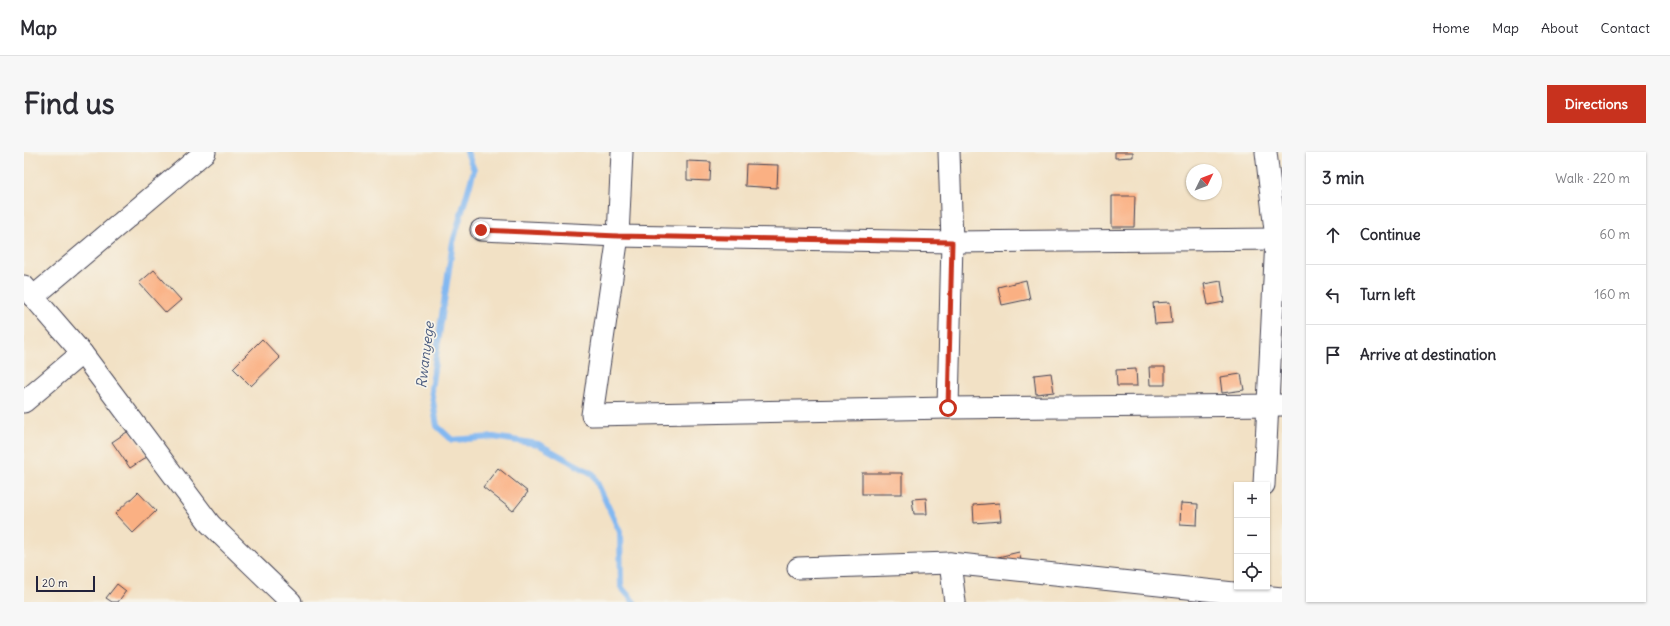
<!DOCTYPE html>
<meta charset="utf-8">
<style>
:root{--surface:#fff;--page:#f7f7f7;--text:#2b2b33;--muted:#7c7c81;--line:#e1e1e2;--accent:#c8321e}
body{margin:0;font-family:Delius,sans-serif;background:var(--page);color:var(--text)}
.controls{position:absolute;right:12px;bottom:12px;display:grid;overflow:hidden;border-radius:0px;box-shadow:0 1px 3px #0004}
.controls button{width:36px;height:36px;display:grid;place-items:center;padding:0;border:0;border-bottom:1px solid var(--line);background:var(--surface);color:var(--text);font:20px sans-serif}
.compass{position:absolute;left:1162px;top:12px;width:36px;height:36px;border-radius:50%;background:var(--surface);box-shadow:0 1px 3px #0004;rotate:47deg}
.scale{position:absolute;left:12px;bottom:10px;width:59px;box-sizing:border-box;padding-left:4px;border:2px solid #22223b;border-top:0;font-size:11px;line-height:14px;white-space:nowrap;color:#22223b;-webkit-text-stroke:3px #f7f3e8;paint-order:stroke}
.stop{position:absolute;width:12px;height:12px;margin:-9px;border:3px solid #c8321e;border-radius:50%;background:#fff}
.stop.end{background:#c8321e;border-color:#fff;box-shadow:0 1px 4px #0008}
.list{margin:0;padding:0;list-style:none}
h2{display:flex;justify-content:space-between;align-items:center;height:52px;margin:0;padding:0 16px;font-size:17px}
h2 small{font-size:13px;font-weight:400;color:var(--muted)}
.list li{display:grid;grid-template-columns:26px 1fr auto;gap:12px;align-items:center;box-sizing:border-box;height:60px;padding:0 16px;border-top:1px solid var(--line)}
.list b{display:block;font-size:15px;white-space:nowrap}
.list em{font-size:13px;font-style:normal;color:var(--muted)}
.icon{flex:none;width:22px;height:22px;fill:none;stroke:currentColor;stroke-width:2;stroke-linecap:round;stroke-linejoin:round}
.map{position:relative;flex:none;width:1258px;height:450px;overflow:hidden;border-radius:0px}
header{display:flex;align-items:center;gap:24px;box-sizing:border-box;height:56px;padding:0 20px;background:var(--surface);border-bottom:1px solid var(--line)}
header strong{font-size:19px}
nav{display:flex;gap:22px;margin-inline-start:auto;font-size:14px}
.intro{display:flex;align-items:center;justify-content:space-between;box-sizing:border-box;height:96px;padding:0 24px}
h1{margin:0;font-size:28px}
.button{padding:10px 18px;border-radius:0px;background:var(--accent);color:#fff;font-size:14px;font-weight:700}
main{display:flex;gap:24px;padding:0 24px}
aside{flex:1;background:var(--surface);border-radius:0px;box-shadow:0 1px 3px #0004}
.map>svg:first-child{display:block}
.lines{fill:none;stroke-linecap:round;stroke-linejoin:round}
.stream{stroke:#82b8f1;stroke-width:6}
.building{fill:#fab083}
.minor-casing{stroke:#413f50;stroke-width:23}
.minor{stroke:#fff;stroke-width:21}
.route{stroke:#c8321e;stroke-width:5}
.labels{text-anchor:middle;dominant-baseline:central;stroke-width:3.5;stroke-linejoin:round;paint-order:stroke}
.water-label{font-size:14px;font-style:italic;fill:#44567b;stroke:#f7f3e8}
</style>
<header>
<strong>Map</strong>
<nav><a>Home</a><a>Map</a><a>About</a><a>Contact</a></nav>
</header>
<div class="intro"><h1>Find us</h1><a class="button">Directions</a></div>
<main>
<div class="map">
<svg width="1258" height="450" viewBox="0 0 1258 450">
<rect width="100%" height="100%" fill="#f7f3e8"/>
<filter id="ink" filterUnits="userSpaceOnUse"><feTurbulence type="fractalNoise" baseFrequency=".025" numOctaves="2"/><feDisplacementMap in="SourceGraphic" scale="8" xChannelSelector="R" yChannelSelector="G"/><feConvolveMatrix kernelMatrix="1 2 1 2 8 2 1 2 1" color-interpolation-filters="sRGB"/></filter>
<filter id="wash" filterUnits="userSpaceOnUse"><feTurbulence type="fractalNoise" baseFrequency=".012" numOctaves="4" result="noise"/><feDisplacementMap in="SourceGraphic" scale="16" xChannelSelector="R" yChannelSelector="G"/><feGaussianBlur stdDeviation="0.9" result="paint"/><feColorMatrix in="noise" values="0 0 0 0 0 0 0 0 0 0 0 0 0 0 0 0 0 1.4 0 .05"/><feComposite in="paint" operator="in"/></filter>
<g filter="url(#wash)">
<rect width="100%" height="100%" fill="#f2e1c5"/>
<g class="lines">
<polyline class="stream" points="443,0 450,18 429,90 407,237 413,274 428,288 469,285 514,292 569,322 596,380 597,435 610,450"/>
</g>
<g id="blocks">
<g class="building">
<polygon points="1091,0 1109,0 1109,5 1091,6"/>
<polygon points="663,9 687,10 686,29 663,28"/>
<polygon points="722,12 754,13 753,36 721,34"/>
<polygon points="1088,44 1111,44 1110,75 1088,75"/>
<polygon points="130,118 157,148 142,161 115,131"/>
<polygon points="1002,128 1006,147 978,153 974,135"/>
<polygon points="1197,129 1200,150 1184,153 1180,132"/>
<polygon points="1146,150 1148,171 1131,172 1129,151"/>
<polygon points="238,187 256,206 227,234 209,216"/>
<polygon points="1125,215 1141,215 1141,233 1126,233"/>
<polygon points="1112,217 1113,234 1093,234 1092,218"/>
<polygon points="1027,221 1030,240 1012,242 1010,223"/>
<polygon points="1217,222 1220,238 1198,241 1196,225"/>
<polygon points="106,278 123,305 106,316 88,290"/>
<polygon points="474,316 504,340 489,359 459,335"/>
<rect x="838" y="321" width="40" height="21"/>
<polygon points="114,340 132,359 109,381 91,362"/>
<polygon points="902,346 903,362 890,362 888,347"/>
<polygon points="975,351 977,369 950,371 949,353"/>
<polygon points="1157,351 1174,352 1173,373 1156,372"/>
<polygon points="995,400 998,412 977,417 974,405"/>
<polygon points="93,432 102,439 94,450 88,450 82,446"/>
</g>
</g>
</g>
<g filter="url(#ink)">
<use href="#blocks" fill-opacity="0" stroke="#413f50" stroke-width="1"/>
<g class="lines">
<defs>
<g id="minor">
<polyline points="598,0 594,84 568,263 924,256 1258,253"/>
<polyline points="457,78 594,84 928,90 1258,87"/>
<polyline points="0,134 58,201 186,372 267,450"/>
<polyline points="9,145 181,0"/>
<polyline points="0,250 58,201"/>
<polyline points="924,256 928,90 925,0"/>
<polyline points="1240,333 1252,87 1242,0"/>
<polyline points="926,411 931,450"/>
<polyline points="774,416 926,411 1258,446"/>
</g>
</defs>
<use href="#minor" class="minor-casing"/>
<use href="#minor" class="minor"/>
</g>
</g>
<g class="lines" filter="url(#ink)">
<polyline class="route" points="457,78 594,84 928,90 924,256"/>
</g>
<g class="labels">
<g class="water-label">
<text transform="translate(401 203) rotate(-83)">Rwanyege</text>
</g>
</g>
</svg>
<div class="controls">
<button>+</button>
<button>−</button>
<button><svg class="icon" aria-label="locate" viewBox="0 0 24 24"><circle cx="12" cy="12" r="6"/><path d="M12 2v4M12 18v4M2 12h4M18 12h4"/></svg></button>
</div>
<svg class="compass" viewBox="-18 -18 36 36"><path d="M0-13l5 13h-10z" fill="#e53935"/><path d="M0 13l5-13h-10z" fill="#7c7c81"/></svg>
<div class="scale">20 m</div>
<div class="stop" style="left:924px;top:256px"></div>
<div class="stop end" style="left:457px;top:78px"></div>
</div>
<aside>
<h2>3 min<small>Walk · 220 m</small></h2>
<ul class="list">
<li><svg class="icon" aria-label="ahead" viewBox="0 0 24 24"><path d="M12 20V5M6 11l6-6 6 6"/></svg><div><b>Continue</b></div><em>60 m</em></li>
<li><svg class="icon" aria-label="left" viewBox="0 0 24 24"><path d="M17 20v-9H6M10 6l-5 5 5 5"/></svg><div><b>Turn left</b></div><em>160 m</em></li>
<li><svg class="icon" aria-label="arrive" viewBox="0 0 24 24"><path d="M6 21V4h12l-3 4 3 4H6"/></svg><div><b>Arrive at destination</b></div></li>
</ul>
</aside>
</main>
